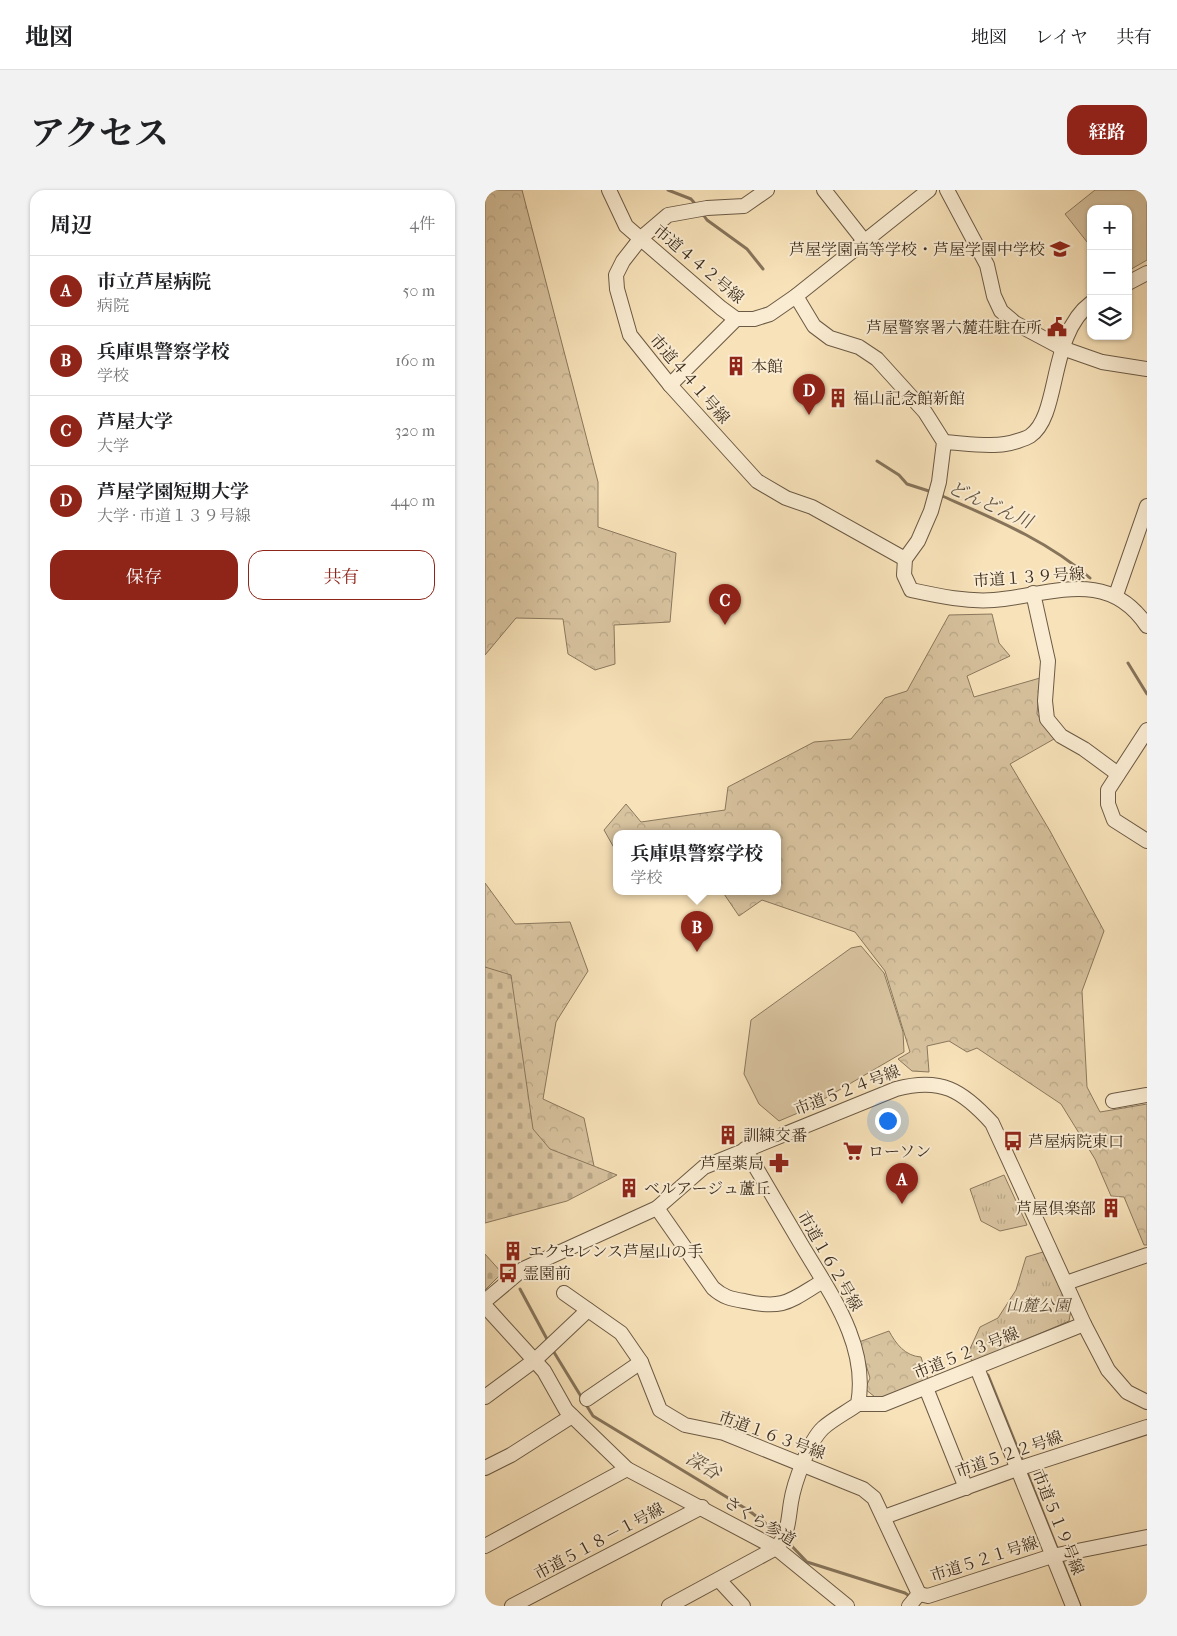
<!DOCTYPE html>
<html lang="ja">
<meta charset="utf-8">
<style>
:root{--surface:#fff;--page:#f2f2f2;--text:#202124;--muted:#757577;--line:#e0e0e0;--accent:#8f2418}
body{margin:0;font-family:"IM FELL French Canon","Noto Serif JP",serif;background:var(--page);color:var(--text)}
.controls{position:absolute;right:15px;top:15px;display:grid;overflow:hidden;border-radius:10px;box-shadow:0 1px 4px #0004}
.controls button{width:45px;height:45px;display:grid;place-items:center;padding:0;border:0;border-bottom:1px solid var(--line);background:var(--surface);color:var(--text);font:25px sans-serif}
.you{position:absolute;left:402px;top:930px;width:18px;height:18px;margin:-12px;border:4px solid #fff;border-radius:50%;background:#1a73e8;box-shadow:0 0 0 8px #1a73e833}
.badge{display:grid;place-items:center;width:32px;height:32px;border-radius:50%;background:var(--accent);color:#fff;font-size:16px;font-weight:700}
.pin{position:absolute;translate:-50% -41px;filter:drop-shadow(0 1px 2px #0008)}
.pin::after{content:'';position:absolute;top:26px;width:18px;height:15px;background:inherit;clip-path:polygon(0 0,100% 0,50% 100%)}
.popup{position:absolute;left:128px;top:640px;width:168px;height:65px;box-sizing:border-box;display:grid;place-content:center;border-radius:10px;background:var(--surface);filter:drop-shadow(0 1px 4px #0005);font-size:16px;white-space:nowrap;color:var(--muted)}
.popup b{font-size:19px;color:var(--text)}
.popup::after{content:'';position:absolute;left:50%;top:100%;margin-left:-10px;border:10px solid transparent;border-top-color:var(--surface)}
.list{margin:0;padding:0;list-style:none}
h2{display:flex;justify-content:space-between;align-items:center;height:65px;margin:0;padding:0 20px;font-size:21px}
h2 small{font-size:16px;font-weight:400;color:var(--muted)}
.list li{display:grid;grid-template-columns:32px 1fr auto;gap:15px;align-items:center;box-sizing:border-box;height:70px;padding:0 20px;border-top:1px solid var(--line)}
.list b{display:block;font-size:19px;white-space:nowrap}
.list p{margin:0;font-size:16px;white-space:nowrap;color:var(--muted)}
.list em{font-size:16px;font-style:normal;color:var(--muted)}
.actions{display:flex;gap:10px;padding:15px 20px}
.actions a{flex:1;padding:11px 0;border:1px solid var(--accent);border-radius:15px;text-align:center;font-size:18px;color:var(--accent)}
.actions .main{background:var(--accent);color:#fff}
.icon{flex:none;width:28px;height:28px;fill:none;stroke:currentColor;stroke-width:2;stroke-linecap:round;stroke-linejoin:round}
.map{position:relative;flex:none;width:662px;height:1416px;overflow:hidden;border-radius:15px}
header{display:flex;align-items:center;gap:30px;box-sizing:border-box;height:70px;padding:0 25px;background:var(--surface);border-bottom:1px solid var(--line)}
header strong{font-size:24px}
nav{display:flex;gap:28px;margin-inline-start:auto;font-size:18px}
.intro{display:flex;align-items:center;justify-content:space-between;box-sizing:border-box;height:120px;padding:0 30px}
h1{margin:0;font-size:35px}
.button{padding:12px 22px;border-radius:15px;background:var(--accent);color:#fff;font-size:18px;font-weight:700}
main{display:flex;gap:30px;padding:0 30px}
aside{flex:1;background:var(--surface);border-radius:15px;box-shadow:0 1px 4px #0004}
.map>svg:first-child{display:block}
.grass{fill:#d8c39f;stroke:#8a785e}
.forest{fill:url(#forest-crowns);stroke:#8a785e}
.cemetery{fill:url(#cemetery-stones);stroke:#8a785e}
.park{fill:url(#park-tufts);stroke:#8a785e}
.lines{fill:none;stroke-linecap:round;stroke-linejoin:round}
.stream{stroke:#86745b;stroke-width:3}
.minor-casing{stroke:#6b5a45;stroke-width:16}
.minor{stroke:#faecd2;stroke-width:14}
.labels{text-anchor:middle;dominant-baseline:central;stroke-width:4;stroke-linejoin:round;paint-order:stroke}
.poi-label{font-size:16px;fill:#3c2d1e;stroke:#faecd2;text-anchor:start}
.street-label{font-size:16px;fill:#3c2d1e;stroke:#faecd2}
.park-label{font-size:16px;font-style:italic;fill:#5b4b38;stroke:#faecd2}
.water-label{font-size:18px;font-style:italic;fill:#61513d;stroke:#faecd2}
</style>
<header>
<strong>地図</strong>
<nav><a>地図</a><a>レイヤ</a><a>共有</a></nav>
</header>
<div class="intro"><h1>アクセス</h1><a class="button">経路</a></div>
<main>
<aside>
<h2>周辺<small>4件</small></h2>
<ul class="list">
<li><span class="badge">A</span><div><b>市立芦屋病院</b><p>病院</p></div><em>50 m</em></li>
<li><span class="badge">B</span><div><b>兵庫県警察学校</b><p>学校</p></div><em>160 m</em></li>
<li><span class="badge">C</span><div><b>芦屋大学</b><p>大学</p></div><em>320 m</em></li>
<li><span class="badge">D</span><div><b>芦屋学園短期大学</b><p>大学 · 市道１３９号線</p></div><em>440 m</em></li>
</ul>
<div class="actions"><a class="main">保存</a><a>共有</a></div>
</aside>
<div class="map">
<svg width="662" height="1416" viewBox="0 0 662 1416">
<defs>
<pattern id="forest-crowns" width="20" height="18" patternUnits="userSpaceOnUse" patternTransform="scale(1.25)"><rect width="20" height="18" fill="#d8c39f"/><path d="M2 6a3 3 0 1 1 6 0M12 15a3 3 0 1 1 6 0" fill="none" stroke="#baa888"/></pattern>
<pattern id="cemetery-stones" width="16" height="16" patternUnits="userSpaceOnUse" patternTransform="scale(1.25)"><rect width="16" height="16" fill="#d8c39f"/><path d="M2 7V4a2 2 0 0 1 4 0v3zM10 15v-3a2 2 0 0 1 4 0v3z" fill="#baa888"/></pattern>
<pattern id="park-tufts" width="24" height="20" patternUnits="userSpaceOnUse" patternTransform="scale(1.25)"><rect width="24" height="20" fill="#d8c39f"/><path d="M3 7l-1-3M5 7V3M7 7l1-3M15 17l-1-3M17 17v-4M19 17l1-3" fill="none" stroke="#baa888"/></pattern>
</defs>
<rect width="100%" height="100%" fill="#f8e2b9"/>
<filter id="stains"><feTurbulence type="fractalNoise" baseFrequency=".004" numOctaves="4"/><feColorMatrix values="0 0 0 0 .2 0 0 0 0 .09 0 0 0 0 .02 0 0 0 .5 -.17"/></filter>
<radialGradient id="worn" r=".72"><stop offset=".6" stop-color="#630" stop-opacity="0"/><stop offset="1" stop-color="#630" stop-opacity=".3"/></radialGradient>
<g class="grass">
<polygon points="610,0 662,0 662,70 643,81 643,19 606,19 606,57 580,24"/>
<polygon points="376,756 399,783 418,842 419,862 320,920 294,931 274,914 259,884 266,830 366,758"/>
</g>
<g class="forest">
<polygon points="0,0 37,0 113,292 113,337 191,363 185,432 129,435 130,474 110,480 83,464 78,429 31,428 0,465"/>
<polygon points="507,424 514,453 525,466 482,486 489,507 555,488 552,524 569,549 525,574 565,641 619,741 597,801 602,897 615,922 662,914 662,1055 659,1055 639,1007 626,1006 610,969 576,914 492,858 482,862 464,851 442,856 444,882 427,881 413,869 425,862 400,781 370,742 277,710 254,726 237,701 292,701 292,643 132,643 132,663 119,640 141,614 156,632 240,620 243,597 329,552 366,549 400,508 422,501 464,425"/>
<polygon points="0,693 30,734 85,732 103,781 71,832 58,909 99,928 109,976 68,983 33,945 0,809"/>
<path d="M 404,1141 C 411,1154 420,1166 436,1167 L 443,1189 L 399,1208 L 390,1207 L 380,1199 L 385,1188 L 374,1152 Z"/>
</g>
<g class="cemetery">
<polygon points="0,777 26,785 48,939 65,959 132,985 82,1011 0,1033"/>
<polygon points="0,1064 17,1083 0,1100"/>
</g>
<g class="park">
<polygon points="519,985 542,1035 515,1041 496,1031 485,999"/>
<polygon points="558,1062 586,1120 584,1131 487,1173 484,1161 495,1137 513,1128 531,1100 541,1067"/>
</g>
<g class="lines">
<g class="stream">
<polyline points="183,0 206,9 212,16"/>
<polyline points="217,23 222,30 262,59 278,79"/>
<polyline points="392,271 414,285 422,294 447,302"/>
<path d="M 455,305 C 507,328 562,350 605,388"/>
<polyline points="643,473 662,504"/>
<polyline points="35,1099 63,1151"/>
<polyline points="67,1159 108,1226 263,1320 296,1345"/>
<polyline points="503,1185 538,1272"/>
<polyline points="542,1282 572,1358"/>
<polyline points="301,1350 322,1372 420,1403 426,1407"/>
<polyline points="577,1370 595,1416"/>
</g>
<defs>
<g id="minor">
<polyline points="124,0 141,36 236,118 251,129 269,129 285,124 311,106 444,0"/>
<polyline points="282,0 259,16 222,18 183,25 156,48 138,71 131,85 132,99 145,145 185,195 272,291 301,308 327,317 420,369"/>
<polyline points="339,0 380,52"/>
<polyline points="462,0 502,75 509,106 516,121 530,133 577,158 617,172 662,179"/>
<polyline points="643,93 662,83"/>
<path d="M 311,106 L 329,136 L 345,148 L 374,157 L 392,169 L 440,222 L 459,252 L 454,292 L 446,321 L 433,351 L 420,369 L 419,385 L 426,400 C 454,406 481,412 509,410 C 566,405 623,377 662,436"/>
<polyline points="185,195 251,129"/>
<path d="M 459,252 C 478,253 501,257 520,254 C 527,253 540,249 545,246 C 576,225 563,145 606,113"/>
<polyline points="548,403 563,471 560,511 562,529 576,546 599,559 633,584"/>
<polyline points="631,405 662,316"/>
<polyline points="662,540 623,600 623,614 629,630 662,651"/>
<polyline points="628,911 662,905"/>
<path d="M 172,1018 L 228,1098 C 238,1107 246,1109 259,1111 C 299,1120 305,1111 338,1091"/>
<polyline points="581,1093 662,1065"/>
<polyline points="79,1103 136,1143 156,1172 175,1220 200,1235 239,1243 378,1299 389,1308 434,1404 424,1416"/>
<path d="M 0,1111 L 38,1079 L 172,1018 L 219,977 L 411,899 C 456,887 477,900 507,933 L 599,1134 L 623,1180 L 642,1202 L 662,1212"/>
<polyline points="0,1116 59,1181 81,1220 142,1279 291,1358 362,1416"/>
<polyline points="492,1178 588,1416"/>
<polyline points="441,1198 481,1298"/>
<polyline points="0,1207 50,1170 103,1120"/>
<polyline points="102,1209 156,1172"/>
<polyline points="373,1214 399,1214 599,1134"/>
<polyline points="0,1278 26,1265 87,1226"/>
<polyline points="399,1327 532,1279 662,1237"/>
<polyline points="0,1356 142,1279"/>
<polyline points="234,1390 258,1416"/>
<polyline points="434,1404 443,1406 567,1366 662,1347"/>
<polyline points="27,1416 217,1317"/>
<path d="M 184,1416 L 291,1358 C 304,1344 303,1330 306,1312 C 309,1293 324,1251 338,1238 C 348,1229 362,1222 373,1214 C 384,1155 345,1103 316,1054 C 297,1022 279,991 260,959"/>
</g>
</defs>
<use href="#minor" class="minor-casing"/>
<use href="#minor" class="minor"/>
</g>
<defs>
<symbol id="school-bare" viewBox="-9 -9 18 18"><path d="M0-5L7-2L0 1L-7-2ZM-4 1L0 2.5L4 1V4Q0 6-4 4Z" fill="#8f2418" stroke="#faecd2" stroke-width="2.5" paint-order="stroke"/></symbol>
<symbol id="civic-bare" viewBox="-9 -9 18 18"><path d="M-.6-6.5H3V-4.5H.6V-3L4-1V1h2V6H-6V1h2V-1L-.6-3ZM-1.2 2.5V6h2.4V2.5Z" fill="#8f2418" stroke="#faecd2" stroke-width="2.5" paint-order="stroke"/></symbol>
<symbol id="building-bare" viewBox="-9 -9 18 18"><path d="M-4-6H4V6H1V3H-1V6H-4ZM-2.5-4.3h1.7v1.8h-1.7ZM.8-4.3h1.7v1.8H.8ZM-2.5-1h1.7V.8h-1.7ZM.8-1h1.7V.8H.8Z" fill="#8f2418" stroke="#faecd2" stroke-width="2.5" paint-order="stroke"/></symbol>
<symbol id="bus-bare" viewBox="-9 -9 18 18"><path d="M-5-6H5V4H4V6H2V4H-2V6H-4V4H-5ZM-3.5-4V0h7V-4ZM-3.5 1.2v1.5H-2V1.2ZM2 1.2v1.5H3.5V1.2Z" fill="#8f2418" stroke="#faecd2" stroke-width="2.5" paint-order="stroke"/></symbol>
<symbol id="supermarket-bare" viewBox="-9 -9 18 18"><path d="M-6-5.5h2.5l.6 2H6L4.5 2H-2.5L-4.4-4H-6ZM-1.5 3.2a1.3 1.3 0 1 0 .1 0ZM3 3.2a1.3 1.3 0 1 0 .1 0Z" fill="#8f2418" stroke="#faecd2" stroke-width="2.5" paint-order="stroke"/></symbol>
<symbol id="pharmacy-bare" viewBox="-9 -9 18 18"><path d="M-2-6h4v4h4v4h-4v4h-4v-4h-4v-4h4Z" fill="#8f2418" stroke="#faecd2" stroke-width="2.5" paint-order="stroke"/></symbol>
</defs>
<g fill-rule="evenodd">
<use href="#school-bare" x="561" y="45" width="28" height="28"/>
<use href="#civic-bare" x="558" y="123" width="28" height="28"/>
<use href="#building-bare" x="237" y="162" width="28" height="28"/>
<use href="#building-bare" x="339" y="194" width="28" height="28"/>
<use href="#building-bare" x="229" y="931" width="28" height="28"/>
<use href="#bus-bare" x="514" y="937" width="28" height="28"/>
<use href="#supermarket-bare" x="354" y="947" width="28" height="28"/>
<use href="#pharmacy-bare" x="280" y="959" width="28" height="28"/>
<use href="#building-bare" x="130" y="984" width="28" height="28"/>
<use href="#building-bare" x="612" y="1004" width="28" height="28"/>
<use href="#building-bare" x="14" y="1047" width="28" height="28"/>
<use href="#bus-bare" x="9" y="1069" width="28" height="28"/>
</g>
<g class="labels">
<g class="poi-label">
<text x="560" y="59" text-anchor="end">芦屋学園高等学校・芦屋学園中学校</text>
<text x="557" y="137" text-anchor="end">芦屋警察署六麓荘駐在所</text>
<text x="266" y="176">本館</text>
<text x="368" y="208">福山記念館新館</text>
<text x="258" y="945">訓練交番</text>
<text x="543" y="951">芦屋病院東口</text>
<text x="383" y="961">ローソン</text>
<text x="279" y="973" text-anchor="end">芦屋薬局</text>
<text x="159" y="998">ベルアージュ蘆丘</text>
<text x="611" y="1018" text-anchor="end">芦屋倶楽部</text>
<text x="43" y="1061">エクセレンス芦屋山の手</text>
<text x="38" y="1083">霊園前</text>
</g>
<g class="street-label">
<text transform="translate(214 74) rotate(40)">市道４４２号線</text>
<text transform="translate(205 189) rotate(49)">市道４４１号線</text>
<text transform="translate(544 387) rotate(-4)">市道１３９号線</text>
<text transform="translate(362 900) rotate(-21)">市道５２４号線</text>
<text transform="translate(345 1071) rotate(60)">市道１６２号線</text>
<text transform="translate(481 1163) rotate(-22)">市道５２３号線</text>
<text transform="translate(287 1245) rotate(20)">市道１６３号線</text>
<text transform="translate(524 1264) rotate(-19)">市道５２２号線</text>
<text transform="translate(275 1331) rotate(31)">さくら参道</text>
<text transform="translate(573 1332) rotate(68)">市道５１９号線</text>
<text transform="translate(114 1351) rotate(-28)">市道５１８－１号線</text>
<text transform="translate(499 1369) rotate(-18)">市道５２１号線</text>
</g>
<g class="park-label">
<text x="553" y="1115">山麓公園</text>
</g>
<g class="water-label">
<text transform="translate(505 315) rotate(24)">どんどん川</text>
<text transform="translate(218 1276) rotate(31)">深谷</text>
</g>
</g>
<rect width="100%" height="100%" filter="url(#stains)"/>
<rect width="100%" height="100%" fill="url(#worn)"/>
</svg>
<div class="controls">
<button>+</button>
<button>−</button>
<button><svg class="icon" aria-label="layers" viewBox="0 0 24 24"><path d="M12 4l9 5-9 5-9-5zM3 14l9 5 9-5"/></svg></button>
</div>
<div class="you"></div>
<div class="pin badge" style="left:417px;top:1014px">A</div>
<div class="pin badge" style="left:212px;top:762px">B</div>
<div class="popup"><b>兵庫県警察学校</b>学校</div>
<div class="pin badge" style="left:240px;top:435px">C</div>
<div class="pin badge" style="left:324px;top:225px">D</div>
</div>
</main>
